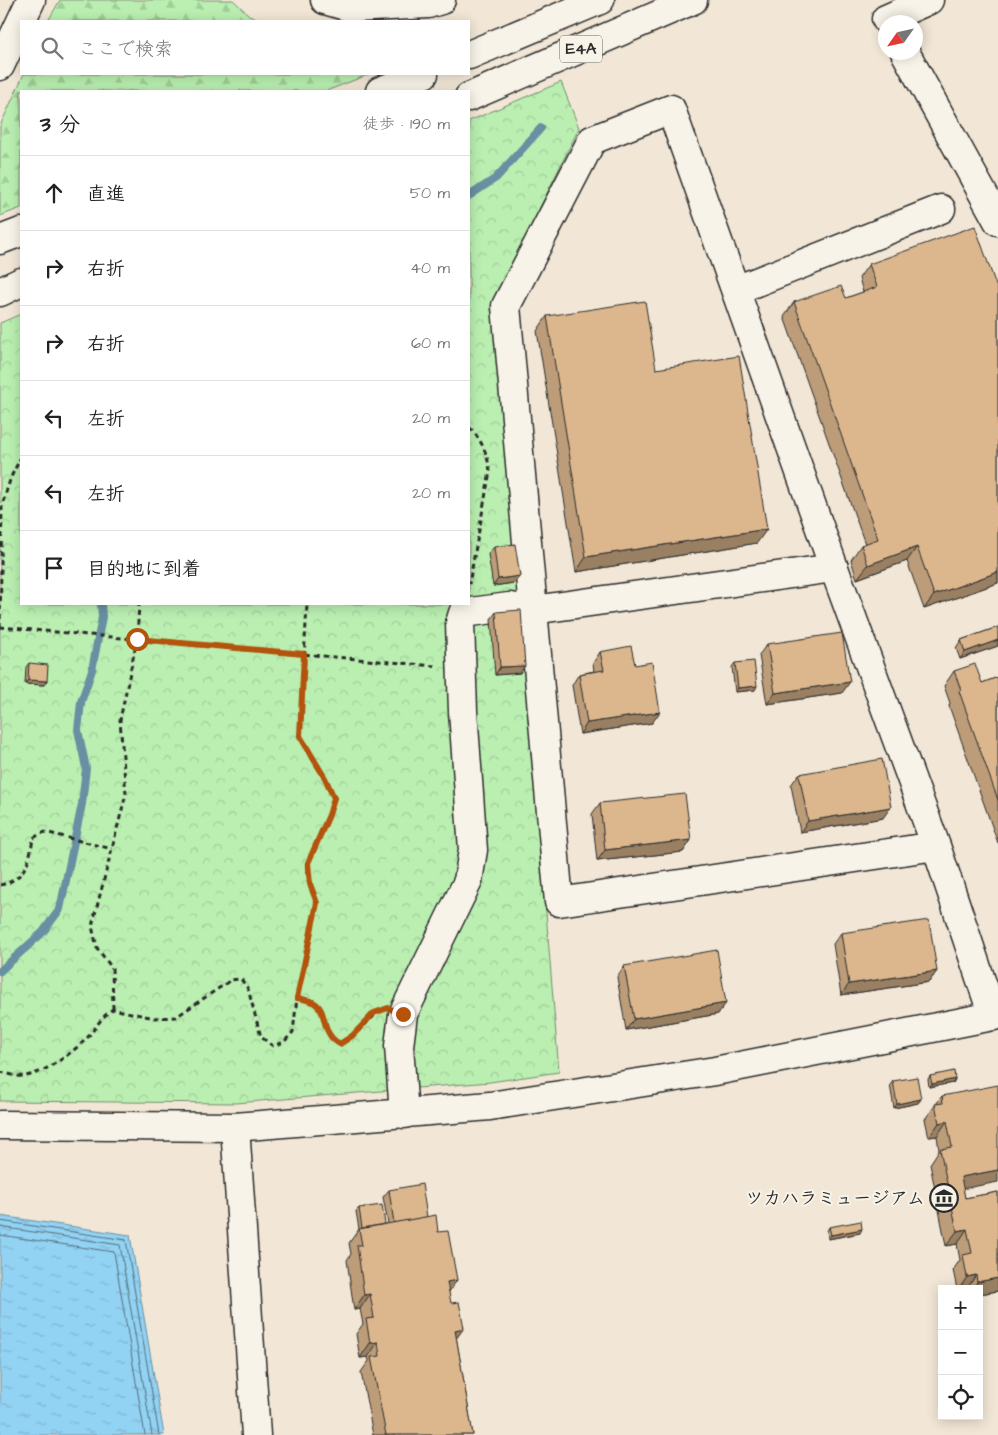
<!DOCTYPE html>
<html lang="ja">
<meta charset="utf-8">
<style>
:root{--surface:#fff;--page:#f6f6f6;--text:#222;--muted:#767676;--line:#e0e0e0}
body{margin:0;font-family:"Architects Daughter","Klee One",sans-serif;background:var(--page);color:var(--text)}
.controls{position:absolute;right:15px;bottom:15px;display:grid;overflow:hidden;border-radius:0px;box-shadow:0 2px 12px #0003}
.controls button{width:45px;height:45px;display:grid;place-items:center;padding:0;border:0;border-bottom:1px solid var(--line);background:var(--surface);color:var(--text);font:25px sans-serif}
.compass{position:absolute;left:878px;top:15px;width:45px;height:45px;border-radius:50%;background:var(--surface);box-shadow:0 2px 12px #0003;rotate:236deg}
.stop{position:absolute;width:15px;height:15px;margin:-11px;border:4px solid #b45309;border-radius:50%;background:#fff}
.stop.end{background:#b45309;border-color:#fff;box-shadow:0 1px 5px #0008}
.list{margin:0;padding:0;list-style:none}
h2{display:flex;justify-content:space-between;align-items:center;height:65px;margin:0;padding:0 20px;font-size:21px}
h2 small{font-size:16px;font-weight:400;color:var(--muted)}
.list li{display:grid;grid-template-columns:32px 1fr auto;gap:15px;align-items:center;box-sizing:border-box;height:75px;padding:0 20px;border-top:1px solid var(--line)}
.list b{display:block;font-size:19px;white-space:nowrap}
.list em{font-size:16px;font-style:normal;color:var(--muted)}
.icon{flex:none;width:28px;height:28px;fill:none;stroke:currentColor;stroke-width:2;stroke-linecap:round;stroke-linejoin:round}
.map{position:relative;flex:none;width:998px;height:1435px;overflow:hidden}
.search{position:absolute;background:var(--surface);box-shadow:0 2px 12px #0003;left:20px;top:20px;width:450px;height:55px;display:flex;align-items:center;gap:12px;box-sizing:border-box;padding:0 18px;border-radius:0px;color:var(--muted);font-size:19px}
.panel{position:absolute;background:var(--surface);box-shadow:0 2px 12px #0003;left:20px;top:90px;width:450px;height:515px;border-radius:0px}
.map>svg:first-child{display:block}
.forest{fill:url(#forest-firs);stroke:#728d6e}
.park{fill:url(#park-crowns);stroke:#728d6e}
.water{fill:url(#water-ripples);stroke:#698fa3}
.lines{fill:none;stroke-linecap:round;stroke-linejoin:round}
.shore{stroke:#546e7b;stroke-width:1}
.stream{stroke:#698fa3;stroke-width:8}
.minor-casing{stroke:#2b2b2b;stroke-width:31}
.highway-casing{stroke:#2b2b2b;stroke-width:31}
.path{stroke:#2b2b2b;stroke-width:3;stroke-dasharray:5 4;stroke-linecap:butt}
.minor{stroke:#f7f3e8;stroke-width:28}
.highway{stroke:#f7f3e8;stroke-width:28}
.wall{fill:#bd9d79;stroke:#2b2b2b}
.shaded-wall{fill:#9a8063;stroke:#2b2b2b}
.building{fill:#dcb78d;stroke:#2b2b2b}
.route{stroke:#b45309;stroke-width:6}
.labels{text-anchor:middle;dominant-baseline:central;stroke-width:4;stroke-linejoin:round;paint-order:stroke}
.shield{fill:#f7f3e8;stroke:#686764;stroke-width:1}
.shield-label{font-size:16px;font-weight:bold;fill:#2b2b2b}
.poi-label{font-size:18px;font-weight:bold;fill:#2b2b2b;stroke:#f7f3e8;text-anchor:end}
</style>
<div class="map">
<svg width="998" height="1435" viewBox="0 0 998 1435">
<defs>
<pattern id="forest-firs" width="22" height="20" patternUnits="userSpaceOnUse" patternTransform="scale(1.25)"><rect width="22" height="20" fill="#baefb1"/><path d="M5 1l3.5 6h-7zM16 11l3.5 6h-7z" fill="#a0cd98"/></pattern>
<pattern id="park-crowns" width="20" height="18" patternUnits="userSpaceOnUse" patternTransform="scale(1.25)"><rect width="20" height="18" fill="#baefb1"/><path d="M2 6a3 3 0 1 1 6 0M12 15a3 3 0 1 1 6 0" fill="none" stroke="#a0cd98"/></pattern>
<pattern id="water-ripples" width="26" height="14" patternUnits="userSpaceOnUse" patternTransform="scale(1.25)"><rect width="26" height="14" fill="#92d2f3"/><path d="M2 4q2-2 4 0t4 0M15 11q2-2 4 0t4 0" fill="none" stroke="#7eb4d0"/></pattern>
</defs>
<rect width="100%" height="100%" fill="#f2e7d6"/>
<filter id="ink" filterUnits="userSpaceOnUse"><feTurbulence type="fractalNoise" baseFrequency=".02" numOctaves="2"/><feDisplacementMap in="SourceGraphic" scale="10" xChannelSelector="R" yChannelSelector="G"/><feConvolveMatrix kernelMatrix="1 2 1 2 8 2 1 2 1" color-interpolation-filters="sRGB"/></filter>
<g filter="url(#ink)">
<g class="forest">
<polygon points="60,0 233,0 250,16 260,21 48,21"/>
<polygon points="24,74 370,74 326,91 21,91 21,208 0,216 0,126"/>
</g>
<polygon class="park" points="561,82 579,128 493,303 527,679 559,1072 490,1082 236,1103 0,1101 0,323 21,314 21,604 469,604 469,121"/>
<polygon class="water" points="0,1216 130,1235 164,1435 0,1435"/>
<g class="lines">
<g class="shore">
<polyline points="0,1221 126,1240 159,1435"/>
<polyline points="0,1227 120,1245 152,1435"/>
<polyline points="0,1235 114,1252 145,1435"/>
</g>
<g class="stream">
<polyline points="469,196 496,178 541,128"/>
<polyline points="0,971 43,932 60,909 82,804 86,768 78,730 81,702 92,670 102,617 101,604"/>
</g>
<defs>
<g id="minor">
<polyline points="888,22 886,19 929,0"/>
<polyline points="905,52 998,221"/>
<polyline points="736,290 941,209"/>
<polyline points="936,846 559,902 506,306 592,140 671,109 834,568 936,846 993,1016"/>
<polyline points="404,1114 399,1046 403,1014 468,881 473,850 463,711 460,623 463,613 509,607 533,610 834,568"/>
<polyline points="0,1125 235,1127 490,1106 715,1071 998,1015"/>
<polyline points="235,1127 256,1435"/>
</g>
<g id="highway">
<polyline points="325,0 353,8 428,4 441,0"/>
<polyline points="469,55 600,0"/>
<polyline points="0,66 31,0"/>
<polyline points="380,91 424,74"/>
<polyline points="469,97 693,0"/>
<polyline points="0,240 21,232"/>
<polyline points="0,292 21,282"/>
</g>
</defs>
<use href="#minor" class="minor-casing"/>
<use href="#highway" class="highway-casing"/>
<g class="path">
<path d="M 469,427 C 482,440 487,453 490,471 L 469,584"/>
<polyline points="0,627 435,666"/>
<polyline points="0,628 2,505 11,477 21,457"/>
<path d="M 0,885 C 25,880 30,860 33,838 L 45,832 L 112,849"/>
<path d="M 297,998 C 302,999 309,1000 313,1002 C 329,1010 319,1033 339,1044 L 352,1036 L 377,1013"/>
<polyline points="113,1009 112,968 97,948 92,926 126,794 120,720 137,639 139,604"/>
<path d="M 0,1072 C 7,1073 16,1077 23,1076 C 42,1076 75,1051 88,1037 C 97,1026 101,1017 113,1009 L 154,1018 L 176,1017 L 231,980 L 241,979 L 248,989 L 261,1037 L 273,1046 L 284,1042 L 293,1032 L 297,998 L 317,903 L 310,884 L 308,863 L 329,815 L 334,798 L 325,778 L 300,736 L 307,604"/>
</g>
<use href="#minor" class="minor"/>
<use href="#highway" class="highway"/>
</g>
<g class="wall">
<polygon points="869,264 998,291 998,583 924,609 907,561 857,579 851,560 861,545 865,544 784,317 794,302 846,298 863,292 859,278"/>
<polygon points="547,316 656,369 757,543 576,572 537,331"/>
<polygon points="494,547 520,576 514,583 493,586 488,554"/>
<polygon points="496,612 520,673 495,675 491,619"/>
<polygon points="998,627 998,646 960,659 956,648 961,640"/>
<polygon points="767,644 842,693 767,704 759,655"/>
<polygon points="600,652 635,665 652,723 580,734 572,685 579,674 594,671 593,663"/>
<polygon points="29,663 44,685 25,684 26,667"/>
<polygon points="735,663 755,690 735,692 732,667"/>
<polygon points="954,671 982,683 998,677 998,843 949,706 950,703 944,686"/>
<polygon points="799,774 883,818 800,832 791,785"/>
<polygon points="600,803 691,840 683,852 597,861 592,814"/>
<polygon points="841,933 937,971 929,982 841,995 833,944"/>
<polygon points="624,966 726,1003 718,1014 626,1030 617,977"/>
<polygon points="930,1076 955,1079 953,1083 929,1087 928,1079"/>
<polygon points="893,1081 921,1099 918,1103 894,1108 890,1085"/>
<polygon points="942,1096 965,1198 998,1192 998,1291 979,1294 979,1289 957,1289 953,1270 960,1260 957,1244 946,1246 930,1164 939,1150 937,1136 929,1137 925,1119"/>
<polygon points="389,1190 427,1217 438,1232 473,1435 373,1435 361,1372 369,1361 368,1357 360,1358 356,1334 363,1324 360,1309 354,1310 347,1260 351,1254 349,1243 359,1229 356,1211 359,1208 385,1224 388,1224 383,1197"/>
<polygon points="829,1227 860,1233 828,1239 827,1231"/>
</g>
<g class="shaded-wall">
<polygon points="767,529 757,543 576,572 586,557"/>
<polygon points="917,547 907,561 857,579 868,565"/>
<polygon points="998,572 998,583 924,609 934,595"/>
<polygon points="520,576 514,583 493,586 498,579"/>
<polygon points="998,640 998,646 960,659 965,652"/>
<polygon points="525,666 520,673 495,675 500,667"/>
<polygon points="28,680 47,681 44,685 25,684"/>
<polygon points="850,682 842,693 767,704 775,693"/>
<polygon points="757,686 755,690 735,692 738,688"/>
<polygon points="660,712 652,723 580,734 587,723"/>
<polygon points="891,807 883,818 800,832 808,821"/>
<polygon points="691,840 683,852 597,861 605,850"/>
<polygon points="937,971 929,982 841,995 849,984"/>
<polygon points="726,1003 718,1014 626,1030 634,1019"/>
<polygon points="955,1079 953,1083 929,1087 932,1084"/>
<polygon points="921,1099 918,1103 894,1108 897,1104"/>
<polygon points="947,1121 937,1136 929,1137 939,1123"/>
<polygon points="998,1170 998,1182 951,1191 961,1177"/>
<polygon points="862,1229 860,1233 828,1239 831,1235"/>
<polygon points="967,1229 957,1244 946,1246 957,1231"/>
<polygon points="976,1275 967,1289 959,1289 967,1277"/>
<polygon points="998,1278 998,1291 979,1294 979,1289 973,1289 977,1282"/>
<polygon points="457,1280 447,1295 447,1282"/>
<polygon points="370,1294 360,1309 354,1310 364,1295"/>
<polygon points="464,1328 453,1343 455,1330"/>
<polygon points="378,1342 368,1357 360,1358 370,1343"/>
</g>
<g class="building">
<polygon points="975,226 998,291 998,572 934,595 917,547 868,565 861,545 878,539 794,302 841,286 846,298 877,287 869,264"/>
<polygon points="645,301 656,369 739,356 767,529 586,557 547,316"/>
<polygon points="515,544 520,576 498,579 494,547"/>
<polygon points="521,610 525,666 500,667 496,612"/>
<polygon points="998,627 998,640 965,652 961,640"/>
<polygon points="842,633 850,682 775,693 767,644"/>
<polygon points="631,646 635,665 652,662 660,712 587,723 579,674 604,670 600,652"/>
<polygon points="754,661 757,686 738,688 735,663"/>
<polygon points="29,663 48,665 47,681 28,680"/>
<polygon points="975,664 982,683 998,677 998,800 959,691 961,690 954,671"/>
<polygon points="882,759 891,807 808,821 799,774"/>
<polygon points="685,794 691,840 605,850 600,803"/>
<polygon points="929,920 937,971 849,984 841,933"/>
<polygon points="717,950 726,1003 634,1019 624,966"/>
<polygon points="954,1071 955,1079 932,1084 930,1076"/>
<polygon points="917,1077 921,1099 897,1104 893,1081"/>
<polygon points="998,1085 998,1170 961,1177 965,1198 998,1192 998,1278 977,1282 976,1275 967,1277 963,1255 972,1253 967,1229 957,1231 940,1149 952,1147 947,1121 939,1123 935,1104 943,1103 942,1096"/>
<polygon points="422,1184 427,1217 394,1223 389,1190"/>
<polygon points="382,1205 385,1224 362,1228 359,1208"/>
<polygon points="436,1215 438,1232 448,1231 457,1280 447,1282 451,1303 459,1302 464,1328 455,1330 473,1435 386,1435 371,1357 380,1356 378,1342 370,1343 366,1319 374,1318 370,1294 364,1295 357,1245 362,1245 359,1229"/>
<polygon points="861,1221 862,1229 831,1235 829,1227"/>
</g>
</g>
<g class="lines" filter="url(#ink)">
<path class="route" d="M 137,639 L 304,654 L 300,736 L 325,778 L 334,798 L 329,815 L 308,863 L 310,884 L 317,903 L 297,998 C 302,999 309,1000 313,1002 C 329,1010 319,1033 340,1044 L 352,1036 L 374,1013 L 388,1008 L 403,1014"/>
</g>
<defs>
<symbol id="museum-ring" viewBox="-11 -11 22 22"><circle r="9.5" fill="#f7f3e8" stroke="#2b2b2b" stroke-width="1.5"/><path d="M0-6L6-3V-2H-6V-3ZM-5-1h2V3h-2ZM-1-1h2V3h-2ZM3-1h2V3H3ZM-6 4H6V6H-6Z" fill="#2b2b2b"/></symbol>
</defs>
<g fill-rule="evenodd">
<use href="#museum-ring" x="928" y="1182" width="32" height="32"/>
</g>
<g class="labels">
<rect class="shield" x="560" y="35.5" width="42" height="27" rx="4"/>
<g class="shield-label">
<text x="581" y="49">E4A</text>
</g>
<g class="poi-label">
<text x="925" y="1198">ツカハラミュージアム</text>
</g>
</g>
</svg>
<div class="controls">
<button>+</button>
<button>−</button>
<button><svg class="icon" aria-label="locate" viewBox="0 0 24 24"><circle cx="12" cy="12" r="6"/><path d="M12 2v4M12 18v4M2 12h4M18 12h4"/></svg></button>
</div>
<svg class="compass" viewBox="-18 -18 36 36"><path d="M0-13l5 13h-10z" fill="#e53935"/><path d="M0 13l5-13h-10z" fill="#767676"/></svg>
<div class="stop" style="left:137px;top:639px"></div>
<div class="stop end" style="left:403px;top:1014px"></div>
<div class="search"><svg class="icon" aria-label="search" viewBox="0 0 24 24"><circle cx="10" cy="10" r="6"/><path d="M15 15l6 6"/></svg>ここで検索</div>
<section class="panel">
<h2>3 分<small>徒歩 · 190 m</small></h2>
<ul class="list">
<li><svg class="icon" aria-label="ahead" viewBox="0 0 24 24"><path d="M12 20V5M6 11l6-6 6 6"/></svg><div><b>直進</b></div><em>50 m</em></li>
<li><svg class="icon" aria-label="right" viewBox="0 0 24 24"><path d="M7 20v-9h11M14 6l5 5-5 5"/></svg><div><b>右折</b></div><em>40 m</em></li>
<li><svg class="icon" aria-label="right" viewBox="0 0 24 24"><path d="M7 20v-9h11M14 6l5 5-5 5"/></svg><div><b>右折</b></div><em>60 m</em></li>
<li><svg class="icon" aria-label="left" viewBox="0 0 24 24"><path d="M17 20v-9H6M10 6l-5 5 5 5"/></svg><div><b>左折</b></div><em>20 m</em></li>
<li><svg class="icon" aria-label="left" viewBox="0 0 24 24"><path d="M17 20v-9H6M10 6l-5 5 5 5"/></svg><div><b>左折</b></div><em>20 m</em></li>
<li><svg class="icon" aria-label="arrive" viewBox="0 0 24 24"><path d="M6 21V4h12l-3 4 3 4H6"/></svg><div><b>目的地に到着</b></div></li>
</ul>
</section>
</div>
